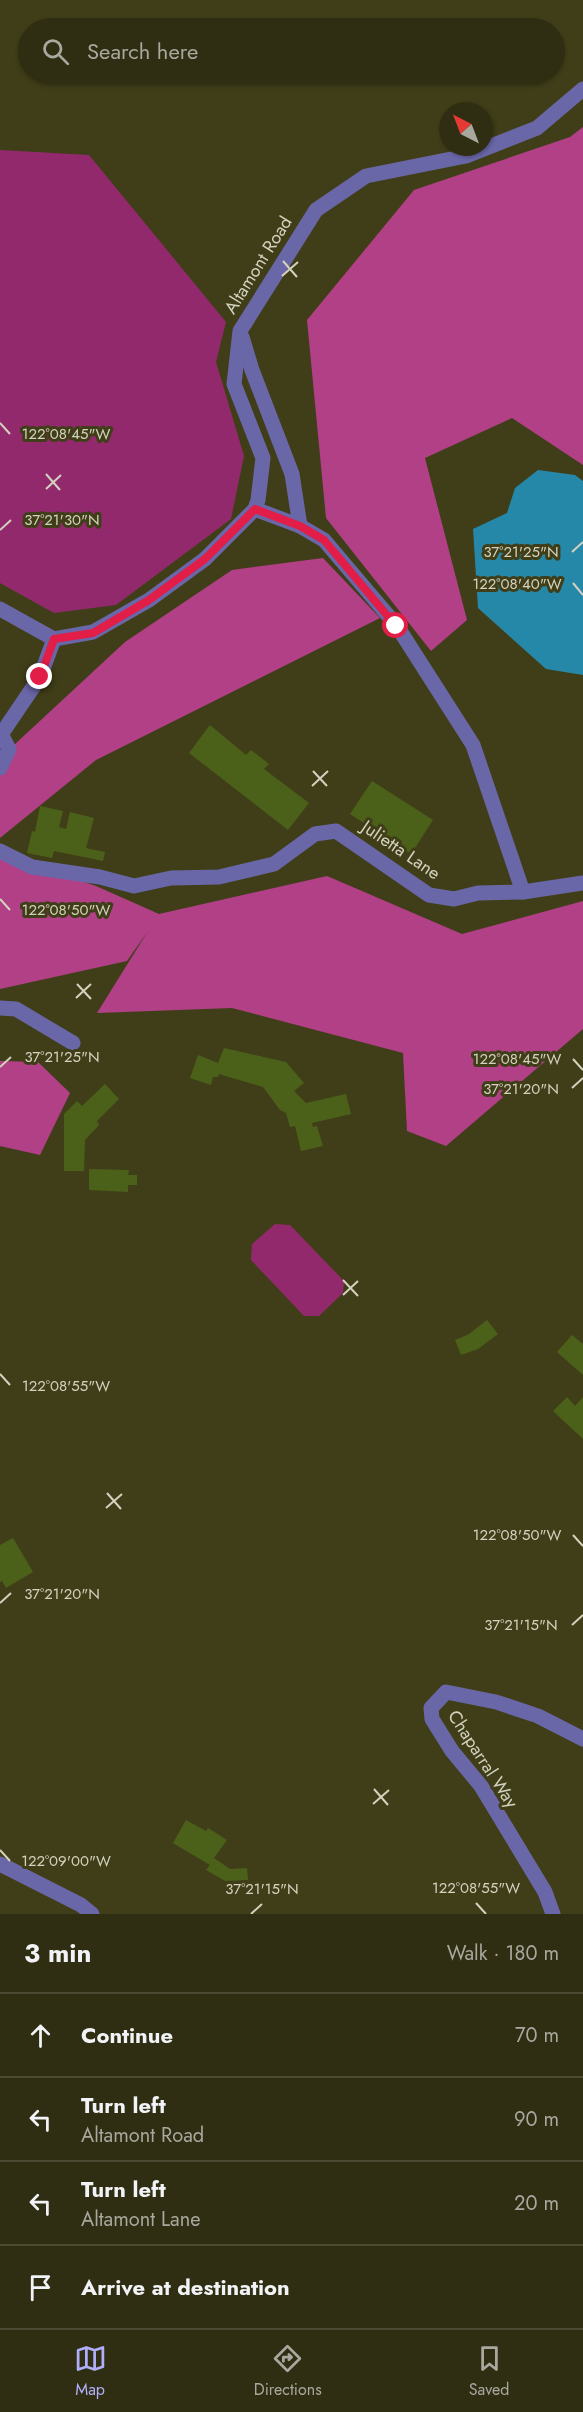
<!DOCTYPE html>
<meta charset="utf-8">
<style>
:root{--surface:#302e12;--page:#3c3a20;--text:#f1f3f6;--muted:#a8a89f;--line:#4b4a32;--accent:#b0aefa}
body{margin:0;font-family:Jost,sans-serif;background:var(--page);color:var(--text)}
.compass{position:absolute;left:439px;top:102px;width:54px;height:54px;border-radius:50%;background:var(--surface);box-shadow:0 2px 4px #0004;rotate:318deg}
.stop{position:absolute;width:18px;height:18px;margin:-14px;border:4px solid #e11d48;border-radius:50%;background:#fff}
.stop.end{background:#e11d48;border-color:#fff;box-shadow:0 2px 6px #0008}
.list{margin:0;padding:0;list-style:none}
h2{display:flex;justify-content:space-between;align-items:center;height:78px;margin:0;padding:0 24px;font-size:26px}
h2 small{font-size:20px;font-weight:400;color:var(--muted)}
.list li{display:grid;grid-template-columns:39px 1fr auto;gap:18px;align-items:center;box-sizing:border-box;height:84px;padding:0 24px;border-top:2px solid var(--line)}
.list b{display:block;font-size:22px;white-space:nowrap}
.list p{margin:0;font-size:20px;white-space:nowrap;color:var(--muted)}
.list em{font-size:20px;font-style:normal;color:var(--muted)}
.icon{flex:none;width:33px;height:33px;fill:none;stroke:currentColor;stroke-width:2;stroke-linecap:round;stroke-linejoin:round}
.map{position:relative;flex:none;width:583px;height:1914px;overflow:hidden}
.search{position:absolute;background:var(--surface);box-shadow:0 2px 4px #0004;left:18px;right:18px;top:18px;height:66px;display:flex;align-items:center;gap:15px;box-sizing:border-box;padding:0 21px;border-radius:33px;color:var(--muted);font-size:22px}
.sheet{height:414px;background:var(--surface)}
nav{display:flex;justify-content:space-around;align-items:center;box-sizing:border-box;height:84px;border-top:2px solid var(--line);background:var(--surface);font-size:16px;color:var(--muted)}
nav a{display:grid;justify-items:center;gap:3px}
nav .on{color:var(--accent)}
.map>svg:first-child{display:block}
.green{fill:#93296d}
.forest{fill:#b14087}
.water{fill:#2688a8}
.building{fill:#4b611a}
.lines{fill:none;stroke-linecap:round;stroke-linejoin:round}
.minor{stroke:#6a67a9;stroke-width:15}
.route{stroke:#e11d48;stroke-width:8}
.ticks{fill:none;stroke:#d3d2be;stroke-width:2}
.labels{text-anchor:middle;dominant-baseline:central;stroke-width:6;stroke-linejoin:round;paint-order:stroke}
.street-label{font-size:18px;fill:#d3d2be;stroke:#403e18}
.ticks-label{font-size:15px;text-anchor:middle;fill:#d3d2be;stroke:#403e18;stroke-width:6;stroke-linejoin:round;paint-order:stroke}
</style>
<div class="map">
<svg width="583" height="1914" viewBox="0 0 583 1914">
<rect width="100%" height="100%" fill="#403e18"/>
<g class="green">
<polygon points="0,150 89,155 226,322 216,362 244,456 231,519 116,605 54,613 0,583"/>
<polygon points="275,1224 290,1225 344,1281 343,1293 319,1316 304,1316 251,1260 252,1244"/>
</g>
<g class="forest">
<polygon points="583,127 583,465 512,418 425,458 467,620 431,651 326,518 307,320 414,190 570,137"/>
<polygon points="323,558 380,618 96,760 0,838 0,758 125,642 232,570"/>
<polygon points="0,854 96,886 159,914 327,876 462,934 583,901 583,1029 446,1146 407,1131 403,1053 232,1008 97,1013 148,931 127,961 0,989"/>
<polygon points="0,1061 38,1062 70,1093 40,1155 0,1146"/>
</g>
<polygon class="water" points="538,470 575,475 583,481 583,675 546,669 478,608 473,529 507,513 515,488"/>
<g class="building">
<polygon points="210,725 246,755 251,750 269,764 264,769 309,803 288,830 189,753"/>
<polygon points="372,781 433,820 411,854 350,814"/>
<polygon points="40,806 63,811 59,827 66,829 70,812 94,818 86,848 105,852 103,861 54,851 52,858 27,853 32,831 35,832"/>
<polygon points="224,1048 286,1062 304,1083 294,1091 306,1103 346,1094 351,1114 312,1123 313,1127 317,1126 323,1146 301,1151 295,1126 290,1127 286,1113 280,1110 263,1087 219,1074 218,1077 213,1077 211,1085 190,1078 198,1055 218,1063"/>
<polygon points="105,1084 119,1099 97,1121 99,1125 85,1140 84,1171 64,1171 64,1114 77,1101 82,1106"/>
<polygon points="89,1169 129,1170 128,1175 137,1175 137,1185 128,1185 128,1192 89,1190"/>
<polygon points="487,1320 498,1334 478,1349 461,1355 455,1340 469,1334"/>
<polygon points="572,1335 583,1344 583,1375 557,1352"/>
<polygon points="567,1397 575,1406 583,1397 583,1439 553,1411"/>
<polygon points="13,1538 33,1572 6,1588 2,1581 0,1582 0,1545"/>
<polygon points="186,1820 206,1831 208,1828 227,1840 214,1858 230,1869 247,1868 248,1880 225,1881 206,1870 210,1865 173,1843"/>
</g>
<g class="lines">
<g class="minor">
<polyline points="242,337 252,370 292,474 300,526 255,509"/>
<polyline points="300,526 324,540 397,626 473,745 523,892"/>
<polyline points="0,609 54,639 93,632 149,600 205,559 255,509 258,500 263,458 234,384 240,331 316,210 366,176 466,156 537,128 583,89"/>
<polyline points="0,736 40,677 54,639"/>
<polyline points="0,768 9,749 1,734"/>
<polyline points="0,851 32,867 100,877 134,886 171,878 219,877 274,864 315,834 336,831 429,895 454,899 478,893 523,892 583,883"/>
<polyline points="0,1008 16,1009 73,1043"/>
<polyline points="0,1864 81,1905 92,1914"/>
<polyline points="553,1914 545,1892 481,1786 452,1751 432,1719 431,1708 446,1692 496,1702 538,1716 583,1739"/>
</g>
</g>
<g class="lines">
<polyline class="route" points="40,677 54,639 93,633 149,600 205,559 255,509 300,526 324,540 396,626"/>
</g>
<path class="ticks" d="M 283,261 L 297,277M 282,276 L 298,262M 0,423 L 10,434M 46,474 L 60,490M 46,489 L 61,475M 0,530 L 11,520M 572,552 L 583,542M 573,583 L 583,595M 313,771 L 327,786M 312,786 L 328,771M 0,899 L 10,910M 77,984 L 91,999M 76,998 L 91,984M 573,1059 L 583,1070M 0,1067 L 11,1057M 572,1088 L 583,1078M 343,1280 L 358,1296M 343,1295 L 358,1281M 0,1374 L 10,1385M 107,1493 L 121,1509M 106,1508 L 122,1494M 573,1535 L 583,1546M 0,1603 L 11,1593M 572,1625 L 583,1615M 374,1789 L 388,1805M 373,1804 L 389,1790M 0,1850 L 10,1861M 476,1903 L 486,1914M 251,1914 L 262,1904"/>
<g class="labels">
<g class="street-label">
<text transform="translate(258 265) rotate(-58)">Altamont Road</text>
<text transform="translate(401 850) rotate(34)">Julietta Lane</text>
<text transform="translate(483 1759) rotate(57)">Chaparral Way</text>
</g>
</g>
<g class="ticks-label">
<text x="66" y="439">122°08'45"W</text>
<text x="62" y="525">37°21'30"N</text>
<text x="521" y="557">37°21'25"N</text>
<text x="517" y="589">122°08'40"W</text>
<text x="66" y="915">122°08'50"W</text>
<text x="62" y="1062">37°21'25"N</text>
<text x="517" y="1064">122°08'45"W</text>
<text x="521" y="1094">37°21'20"N</text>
<text x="66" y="1391">122°08'55"W</text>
<text x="517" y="1540">122°08'50"W</text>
<text x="62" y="1599">37°21'20"N</text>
<text x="521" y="1630">37°21'15"N</text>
<text x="66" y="1866">122°09'00"W</text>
<text x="476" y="1893">122°08'55"W</text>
<text x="262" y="1894">37°21'15"N</text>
</g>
</svg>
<svg class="compass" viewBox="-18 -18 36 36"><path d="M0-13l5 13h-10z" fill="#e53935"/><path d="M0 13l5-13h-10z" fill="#a8a89f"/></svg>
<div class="stop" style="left:396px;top:626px"></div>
<div class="stop end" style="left:40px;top:677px"></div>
<div class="search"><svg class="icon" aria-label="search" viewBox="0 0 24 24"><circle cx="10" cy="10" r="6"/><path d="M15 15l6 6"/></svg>Search here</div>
</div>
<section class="sheet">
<h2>3 min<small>Walk · 180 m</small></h2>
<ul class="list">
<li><svg class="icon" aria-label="ahead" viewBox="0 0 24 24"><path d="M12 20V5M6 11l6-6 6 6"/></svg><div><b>Continue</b></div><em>70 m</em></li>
<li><svg class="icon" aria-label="left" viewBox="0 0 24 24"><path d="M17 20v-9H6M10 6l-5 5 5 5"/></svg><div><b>Turn left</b><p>Altamont Road</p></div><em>90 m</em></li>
<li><svg class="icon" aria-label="left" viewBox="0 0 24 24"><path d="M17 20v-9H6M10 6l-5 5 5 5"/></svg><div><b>Turn left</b><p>Altamont Lane</p></div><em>20 m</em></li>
<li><svg class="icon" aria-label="arrive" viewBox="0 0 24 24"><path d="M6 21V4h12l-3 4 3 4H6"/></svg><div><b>Arrive at destination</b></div></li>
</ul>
</section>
<nav>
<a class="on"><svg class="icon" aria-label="map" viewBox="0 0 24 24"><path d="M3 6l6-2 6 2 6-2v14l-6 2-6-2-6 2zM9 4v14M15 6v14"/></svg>Map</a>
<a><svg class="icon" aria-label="directions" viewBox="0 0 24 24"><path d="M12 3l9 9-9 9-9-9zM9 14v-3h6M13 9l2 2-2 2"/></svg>Directions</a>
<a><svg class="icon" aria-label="saved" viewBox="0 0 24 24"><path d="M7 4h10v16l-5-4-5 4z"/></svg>Saved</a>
</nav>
